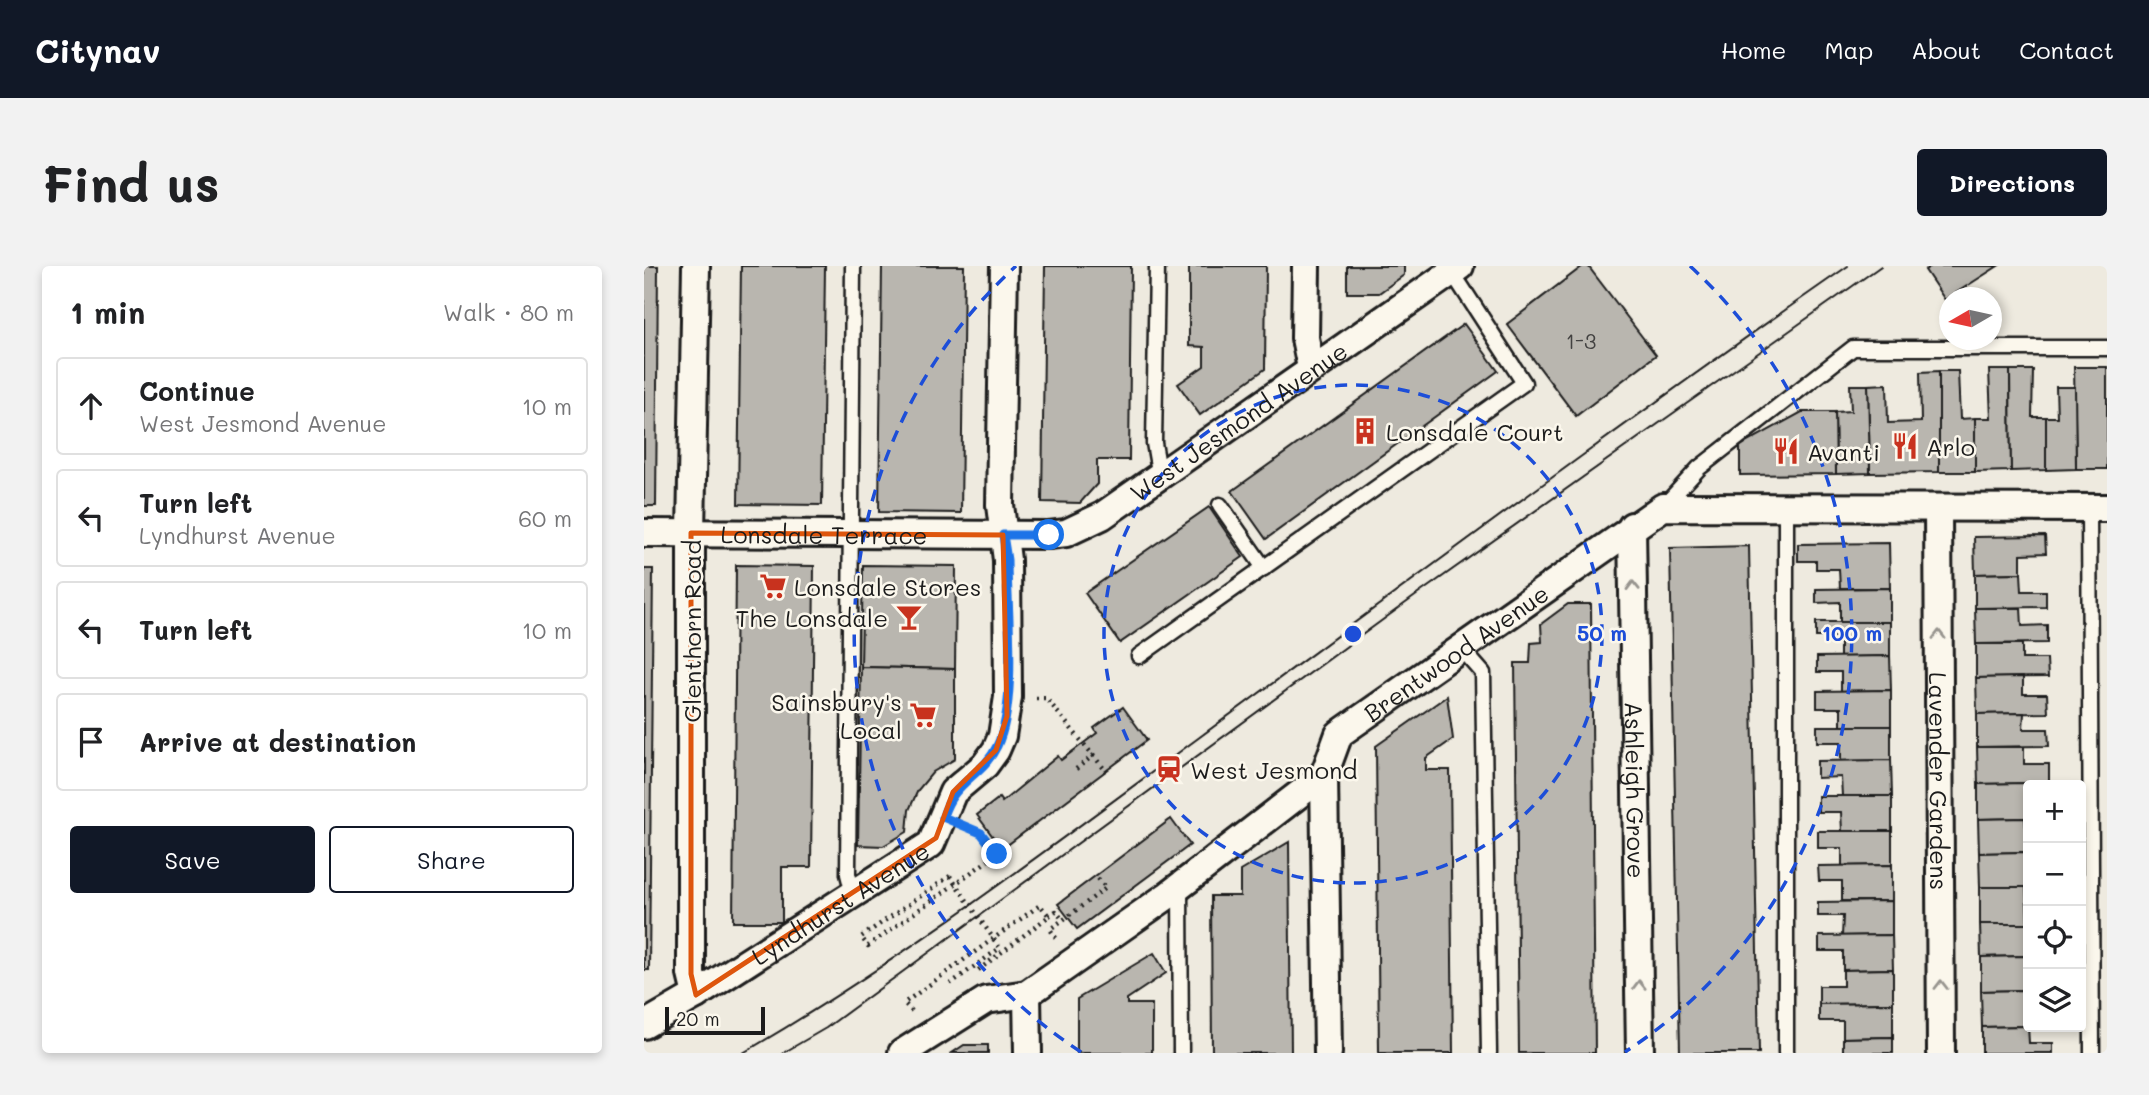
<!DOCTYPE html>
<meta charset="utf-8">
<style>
:root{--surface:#fff;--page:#f2f2f2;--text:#202124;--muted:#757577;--line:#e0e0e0;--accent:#111827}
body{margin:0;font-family:Mali,sans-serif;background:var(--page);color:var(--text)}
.controls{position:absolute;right:21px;bottom:21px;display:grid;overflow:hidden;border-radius:7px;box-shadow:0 4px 10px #0003}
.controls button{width:63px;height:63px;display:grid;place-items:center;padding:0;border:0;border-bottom:2px solid var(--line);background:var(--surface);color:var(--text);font:35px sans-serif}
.compass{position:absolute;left:1295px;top:21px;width:63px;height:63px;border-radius:50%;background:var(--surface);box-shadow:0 4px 10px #0003;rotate:261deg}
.scale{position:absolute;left:21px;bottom:18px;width:100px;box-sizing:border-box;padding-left:7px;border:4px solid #1c1c1c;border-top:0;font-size:19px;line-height:24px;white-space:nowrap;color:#1c1c1c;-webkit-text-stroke:5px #fbf7ec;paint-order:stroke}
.stop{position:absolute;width:21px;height:21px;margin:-16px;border:5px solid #1a73e8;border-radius:50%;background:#fff}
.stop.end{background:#1a73e8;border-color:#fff;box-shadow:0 2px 7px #0008}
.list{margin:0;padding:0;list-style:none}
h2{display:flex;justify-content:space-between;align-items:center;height:91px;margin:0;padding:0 28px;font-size:30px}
h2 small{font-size:23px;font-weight:400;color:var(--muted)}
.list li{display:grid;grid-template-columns:46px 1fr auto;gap:21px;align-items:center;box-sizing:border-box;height:98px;margin:0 14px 14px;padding:0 14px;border:2px solid var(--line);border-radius:7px}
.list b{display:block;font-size:26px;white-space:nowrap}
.list p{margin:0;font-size:23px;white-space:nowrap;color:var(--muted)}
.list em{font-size:23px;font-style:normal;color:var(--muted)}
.actions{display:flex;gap:14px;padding:21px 28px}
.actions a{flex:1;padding:16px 0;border:2px solid var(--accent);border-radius:7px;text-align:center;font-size:24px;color:var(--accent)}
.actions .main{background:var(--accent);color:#fff}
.icon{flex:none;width:38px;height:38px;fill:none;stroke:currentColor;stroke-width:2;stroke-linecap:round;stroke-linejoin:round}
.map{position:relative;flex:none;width:1463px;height:787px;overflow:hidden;border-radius:7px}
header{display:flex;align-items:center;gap:42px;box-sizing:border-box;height:98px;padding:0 35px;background:var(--accent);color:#fff}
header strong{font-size:33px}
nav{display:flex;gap:38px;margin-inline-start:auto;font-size:24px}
.intro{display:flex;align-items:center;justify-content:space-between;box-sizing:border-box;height:168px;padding:0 42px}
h1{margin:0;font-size:49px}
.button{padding:18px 32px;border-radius:7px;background:var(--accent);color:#fff;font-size:24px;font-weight:700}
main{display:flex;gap:42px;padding:0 42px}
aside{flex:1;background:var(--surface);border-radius:7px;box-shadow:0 4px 10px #0003}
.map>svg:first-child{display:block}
.building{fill:#b9b6af;stroke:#1c1c1c;stroke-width:2}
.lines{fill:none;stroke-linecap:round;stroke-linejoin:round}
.service-casing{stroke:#1c1c1c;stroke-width:19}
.minor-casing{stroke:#1c1c1c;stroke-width:32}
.path{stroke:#1c1c1c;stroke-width:4.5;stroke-dasharray:2 5;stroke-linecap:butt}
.service{stroke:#fbf7ec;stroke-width:14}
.minor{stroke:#fbf7ec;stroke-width:26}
.tram{stroke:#1c1c1c;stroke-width:2}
.path-bridge{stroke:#1c1c1c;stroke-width:4.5;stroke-dasharray:2 5;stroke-linecap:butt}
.oneway{stroke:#97948e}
.route{stroke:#1a73e8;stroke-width:9}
.marked{fill:none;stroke:#de560d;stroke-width:5;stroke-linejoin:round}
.ring{fill:none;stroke:#1d4ed8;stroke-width:3.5;stroke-dasharray:12 9}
.labels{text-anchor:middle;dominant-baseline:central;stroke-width:5;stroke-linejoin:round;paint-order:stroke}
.number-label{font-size:21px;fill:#434241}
.street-label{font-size:24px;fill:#1c1c1c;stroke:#fbf7ec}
.poi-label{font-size:24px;fill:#1c1c1c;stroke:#fbf7ec;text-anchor:start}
.centre{fill:#1d4ed8;stroke:#fbf7ec;stroke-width:3.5}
.ring-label{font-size:21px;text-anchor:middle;font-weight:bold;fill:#1d4ed8;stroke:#fbf7ec;stroke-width:5;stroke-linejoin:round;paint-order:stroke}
</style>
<header>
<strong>Citynav</strong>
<nav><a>Home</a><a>Map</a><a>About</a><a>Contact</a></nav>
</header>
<div class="intro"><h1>Find us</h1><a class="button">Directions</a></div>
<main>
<aside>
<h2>1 min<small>Walk · 80 m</small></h2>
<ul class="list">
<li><svg class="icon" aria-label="ahead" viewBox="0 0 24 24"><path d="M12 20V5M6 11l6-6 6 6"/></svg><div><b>Continue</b><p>West Jesmond Avenue</p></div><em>10 m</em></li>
<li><svg class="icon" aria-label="left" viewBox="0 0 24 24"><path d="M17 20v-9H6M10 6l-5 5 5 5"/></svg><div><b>Turn left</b><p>Lyndhurst Avenue</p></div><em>60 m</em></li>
<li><svg class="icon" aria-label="left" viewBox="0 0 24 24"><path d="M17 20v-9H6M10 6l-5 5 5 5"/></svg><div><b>Turn left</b></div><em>10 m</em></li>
<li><svg class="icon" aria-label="arrive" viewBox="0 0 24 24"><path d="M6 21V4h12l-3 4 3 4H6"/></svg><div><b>Arrive at destination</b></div></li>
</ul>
<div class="actions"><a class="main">Save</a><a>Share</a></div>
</aside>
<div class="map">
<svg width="1463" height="787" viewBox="0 0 1463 787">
<rect width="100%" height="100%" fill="#eeeadf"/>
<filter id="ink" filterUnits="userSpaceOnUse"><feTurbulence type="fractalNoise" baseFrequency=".0143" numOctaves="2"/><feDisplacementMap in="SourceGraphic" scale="14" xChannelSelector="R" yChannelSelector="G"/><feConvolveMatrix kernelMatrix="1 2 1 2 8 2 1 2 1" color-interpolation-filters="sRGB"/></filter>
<g filter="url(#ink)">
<g class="building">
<polygon points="0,0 14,0 12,240 0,240"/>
<polygon points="97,0 181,0 178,239 94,238"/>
<polygon points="238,0 320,0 317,247 235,246"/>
<polygon points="401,0 487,0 485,194 453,194 453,218 436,237 398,236"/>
<polygon points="545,0 622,0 621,103 556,149 534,118 560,100 560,81 545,80"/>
<polygon points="703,0 760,0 760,9 735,27 703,27"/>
<polygon points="939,0 944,0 1012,89 932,150 863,58"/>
<polygon points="1287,0 1354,0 1301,34 1281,4"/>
<polygon points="820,58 854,105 622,273 588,225"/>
<polygon points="1430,101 1463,101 1463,203 1432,203"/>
<polygon points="1345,104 1366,104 1367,205 1331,206 1331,152 1347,152"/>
<polygon points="1366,104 1389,104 1388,151 1402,151 1402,204 1367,205"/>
<polygon points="1295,105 1295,206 1226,207 1224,119 1243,118 1244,157 1277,156 1276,106"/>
<polygon points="1295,105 1314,105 1316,153 1331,152 1331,206 1295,206"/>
<polygon points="1206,119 1224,119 1226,207 1192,208 1191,146 1207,145"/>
<polygon points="1412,121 1431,121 1432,203 1402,204 1402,151 1413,151"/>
<polygon points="1158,146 1191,146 1192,208 1096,209 1096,180"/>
<polygon points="565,241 599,291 476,377 441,327"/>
<polygon points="1401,270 1402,287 1377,288 1377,307 1331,308 1330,271"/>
<polygon points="1245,277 1246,322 1196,322 1195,303 1172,303 1172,295 1154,295 1154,278"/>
<polygon points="1105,280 1115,787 1036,787 1026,282"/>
<polygon points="92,299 170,300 167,601 138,601 138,656 89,656"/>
<polygon points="219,299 312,300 311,403 217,401"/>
<polygon points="0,303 9,303 5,704 0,704"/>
<polygon points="1377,307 1378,325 1402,325 1402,341 1331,342 1331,308"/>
<polygon points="1246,322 1246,356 1196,356 1196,336 1172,337 1172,323"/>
<polygon points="924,338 947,338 951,787 875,787 871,397 886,397 887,377 898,376 897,358"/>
<polygon points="1331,342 1377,342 1378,360 1403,359 1403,377 1332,378"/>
<polygon points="1172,356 1246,356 1246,390 1196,391 1196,371 1172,371"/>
<polygon points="1332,378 1378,378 1378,393 1403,393 1404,411 1332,412"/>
<polygon points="1246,390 1247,424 1197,425 1197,406 1173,406 1173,391"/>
<polygon points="217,401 311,403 311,493 289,506 274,524 265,544 263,566 239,580 214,579"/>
<polygon points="1379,411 1379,428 1403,428 1404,447 1333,448 1332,412"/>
<polygon points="1247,424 1247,460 1197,460 1197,442 1173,442 1173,425"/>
<polygon points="803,430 809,473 782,492 782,504 806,504 809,787 735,787 732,480"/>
<polygon points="479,441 503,474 358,583 333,549 355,532 358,536 414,490 417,494 453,467 450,462"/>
<polygon points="1380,447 1379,463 1404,463 1405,480 1333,481 1333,448"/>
<polygon points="1173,460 1247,460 1247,494 1197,495 1197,476 1173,476"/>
<polygon points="1333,481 1380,481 1380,498 1405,498 1405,517 1334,518"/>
<polygon points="1247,494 1248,530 1198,530 1197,511 1173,512 1173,495"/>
<polygon points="1381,517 1384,552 1334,553 1334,518"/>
<polygon points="1174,530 1248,530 1248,565 1198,565 1197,546 1174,546"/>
<polygon points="1381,552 1384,586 1335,587 1334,553"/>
<polygon points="527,553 546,579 433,663 414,638"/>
<polygon points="1174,565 1248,565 1248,599 1198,600 1198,582 1174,582"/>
<polygon points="645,576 647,787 568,787 567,630 596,630 596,605"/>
<polygon points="1381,586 1384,621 1336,621 1335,587"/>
<polygon points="1248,599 1248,635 1198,635 1198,615 1175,615 1174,600"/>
<polygon points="1336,621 1382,621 1384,658 1336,658"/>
<polygon points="1248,635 1248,669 1198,670 1199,650 1174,650 1174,636"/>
<polygon points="1336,658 1383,658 1384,690 1337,691"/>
<polygon points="1248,669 1249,703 1199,704 1199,685 1175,685 1175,670"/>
<polygon points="510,687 522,707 483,733 483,738 508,738 508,787 433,787 433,733"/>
<polygon points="1383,690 1384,724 1337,725 1337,691"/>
<polygon points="1249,703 1249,737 1175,738 1175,720 1199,720 1199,704"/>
<polygon points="1384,724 1384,760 1338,761 1337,725"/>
<polygon points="1249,737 1249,771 1199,772 1199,755 1175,755 1175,738"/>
<polygon points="1384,760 1385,777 1409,777 1409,787 1338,787 1338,761"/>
<polygon points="1249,771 1249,787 1199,787 1199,772"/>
<polygon points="320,779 344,779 344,787 308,787"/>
</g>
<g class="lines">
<defs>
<g id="service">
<polyline points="513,0 510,177 516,211"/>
<polyline points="576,239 620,302"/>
<polyline points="1020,240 1055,202 1209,82 1463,82"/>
<polyline points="1142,241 1142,787"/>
<polyline points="1445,242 1448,787"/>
<polyline points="817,382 839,407 845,787"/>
<polyline points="495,390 880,117 808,6"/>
<polyline points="536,620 537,787"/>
<polyline points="209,628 204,608 209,0"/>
</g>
<g id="minor">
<polyline points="662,0 661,72 667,102"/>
<path id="s1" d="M 1294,242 L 1297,787"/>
<path id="s2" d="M 988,260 L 996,787"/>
<path id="s3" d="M 0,267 L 405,269 L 422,267 L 458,250 L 816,0"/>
<polyline points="680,509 684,787"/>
<polyline points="383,728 384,787"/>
<polyline points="52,729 47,708 47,267 52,0"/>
<path id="s4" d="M 0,759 L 52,729 L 287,578 L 309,526 L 341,499 L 352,484 L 358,470 L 364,431 L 363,294 L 356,239 L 360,0"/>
<path id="s5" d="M 258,787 L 342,734 L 383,728 L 523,630 L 680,509 L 695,468 L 1019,241 L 1463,242"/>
</g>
</defs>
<use href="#service" class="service-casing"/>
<use href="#minor" class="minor-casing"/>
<g class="path">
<polyline points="1304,59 1304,43"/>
<polyline points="392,432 402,432 462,505"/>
<polyline points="432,503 450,489"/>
<polyline points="306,610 217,671 224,680 353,588 337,567 326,562"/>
<polyline points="405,650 412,645 419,654 462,622 452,610"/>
<polyline points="412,672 406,663 419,654"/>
<polyline points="306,718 356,682"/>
<polyline points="268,745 260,737 396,639 405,650 333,705"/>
</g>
<use href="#service" class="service"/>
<use href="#minor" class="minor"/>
<g class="tram">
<path d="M 99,787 C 258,695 405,582 553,473 C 769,314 984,153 1204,0"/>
<polyline points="139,787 182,762 774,328 1237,0"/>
</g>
<polyline class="path-bridge" points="306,610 356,682"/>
</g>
<defs><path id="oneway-chevron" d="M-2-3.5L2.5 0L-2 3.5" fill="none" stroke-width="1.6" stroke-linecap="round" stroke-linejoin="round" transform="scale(1.75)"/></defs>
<g class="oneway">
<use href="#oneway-chevron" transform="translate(989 320) rotate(-91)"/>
<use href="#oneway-chevron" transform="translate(1295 369) rotate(-90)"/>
<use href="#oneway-chevron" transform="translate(995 719) rotate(-91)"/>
<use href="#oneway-chevron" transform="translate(1297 719) rotate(-90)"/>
</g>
</g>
<g class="lines" filter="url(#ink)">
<path class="route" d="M 353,588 L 337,567 L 299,551 C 309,515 339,510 353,480 C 374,437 363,344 363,294 L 359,269 L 405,269"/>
</g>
<path class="marked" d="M 47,267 L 359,269 L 363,450 L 352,484 L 309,526 L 292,572 L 52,729 L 47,708 Z"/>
<g class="ring">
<circle cx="709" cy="368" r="249"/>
<path d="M437 786A499 499 0 0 1 372 0M1046 0A499 499 0 0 1 981 786"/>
</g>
<defs>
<symbol id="building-bare" viewBox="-9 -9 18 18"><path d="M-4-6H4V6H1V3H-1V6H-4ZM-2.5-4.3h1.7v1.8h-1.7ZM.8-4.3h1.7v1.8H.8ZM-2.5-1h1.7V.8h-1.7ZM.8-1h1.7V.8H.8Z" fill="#c8321e" stroke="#fbf7ec" stroke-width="2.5" paint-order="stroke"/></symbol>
<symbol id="restaurant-bare" viewBox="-9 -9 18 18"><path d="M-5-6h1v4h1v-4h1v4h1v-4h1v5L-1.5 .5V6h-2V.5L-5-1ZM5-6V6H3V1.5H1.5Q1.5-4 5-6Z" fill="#c8321e" stroke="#fbf7ec" stroke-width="2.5" paint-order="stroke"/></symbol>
<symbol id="supermarket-bare" viewBox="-9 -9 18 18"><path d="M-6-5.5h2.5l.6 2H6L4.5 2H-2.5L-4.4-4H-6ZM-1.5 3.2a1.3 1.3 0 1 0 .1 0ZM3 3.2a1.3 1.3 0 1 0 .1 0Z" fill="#c8321e" stroke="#fbf7ec" stroke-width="2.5" paint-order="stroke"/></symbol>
<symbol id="bar-bare" viewBox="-9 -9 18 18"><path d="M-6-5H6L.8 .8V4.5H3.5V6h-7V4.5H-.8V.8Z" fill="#c8321e" stroke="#fbf7ec" stroke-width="2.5" paint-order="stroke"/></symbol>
<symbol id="station-bare" viewBox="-9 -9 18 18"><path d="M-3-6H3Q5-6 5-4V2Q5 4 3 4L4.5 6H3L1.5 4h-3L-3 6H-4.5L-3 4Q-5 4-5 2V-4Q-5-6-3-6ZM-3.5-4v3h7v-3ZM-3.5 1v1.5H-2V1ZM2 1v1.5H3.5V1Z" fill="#c8321e" stroke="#fbf7ec" stroke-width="2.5" paint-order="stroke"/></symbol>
</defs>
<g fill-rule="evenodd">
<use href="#building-bare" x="702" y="146" width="38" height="38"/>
<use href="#restaurant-bare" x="1242" y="161" width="38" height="38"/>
<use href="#restaurant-bare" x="1123" y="166" width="38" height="38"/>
<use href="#supermarket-bare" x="110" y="301" width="38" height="38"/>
<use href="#bar-bare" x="246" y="332" width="38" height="38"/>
<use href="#supermarket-bare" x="260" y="430" width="38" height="38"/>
<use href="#station-bare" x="506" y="484" width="38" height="38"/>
</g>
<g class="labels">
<g class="number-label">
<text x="937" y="74">1-3</text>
</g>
<g class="street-label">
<text stroke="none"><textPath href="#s3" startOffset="628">West Jesmond Avenue</textPath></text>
<text stroke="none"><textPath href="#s3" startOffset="180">Lonsdale Terrace</textPath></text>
<text transform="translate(47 365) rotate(-90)">Glenthorn Road</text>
<text stroke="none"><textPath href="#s5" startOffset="696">Brentwood Avenue</textPath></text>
<text stroke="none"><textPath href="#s1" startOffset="273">Lavender Gardens</textPath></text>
<text stroke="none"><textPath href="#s2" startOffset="264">Ashleigh Grove</textPath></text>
<text stroke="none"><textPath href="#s4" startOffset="231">Lyndhurst Avenue</textPath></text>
</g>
<g class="poi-label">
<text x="742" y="165">Lonsdale Court</text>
<text x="1282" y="180">Arlo</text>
<text x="1163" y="185">Avanti</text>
<text x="150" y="320">Lonsdale Stores</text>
<text x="244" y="351" text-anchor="end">The Lonsdale</text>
<text x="258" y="435" text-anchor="end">Sainsbury's<tspan x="258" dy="28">Local</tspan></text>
<text x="546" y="503">West Jesmond</text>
</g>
</g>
<circle cx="709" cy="368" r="10" class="centre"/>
<g class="ring-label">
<text x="958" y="375">50 m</text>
<text x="1208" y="375">100 m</text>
</g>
</svg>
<div class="controls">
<button>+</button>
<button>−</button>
<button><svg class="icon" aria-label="locate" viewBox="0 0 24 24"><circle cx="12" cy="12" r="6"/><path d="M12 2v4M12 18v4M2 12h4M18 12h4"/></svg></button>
<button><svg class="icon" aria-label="layers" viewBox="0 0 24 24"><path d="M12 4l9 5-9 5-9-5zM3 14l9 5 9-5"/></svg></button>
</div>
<svg class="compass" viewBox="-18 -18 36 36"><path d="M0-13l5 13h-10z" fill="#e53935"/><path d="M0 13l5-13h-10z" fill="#757577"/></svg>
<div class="scale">20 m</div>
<div class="stop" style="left:405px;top:269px"></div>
<div class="stop end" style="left:353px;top:588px"></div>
</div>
</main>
